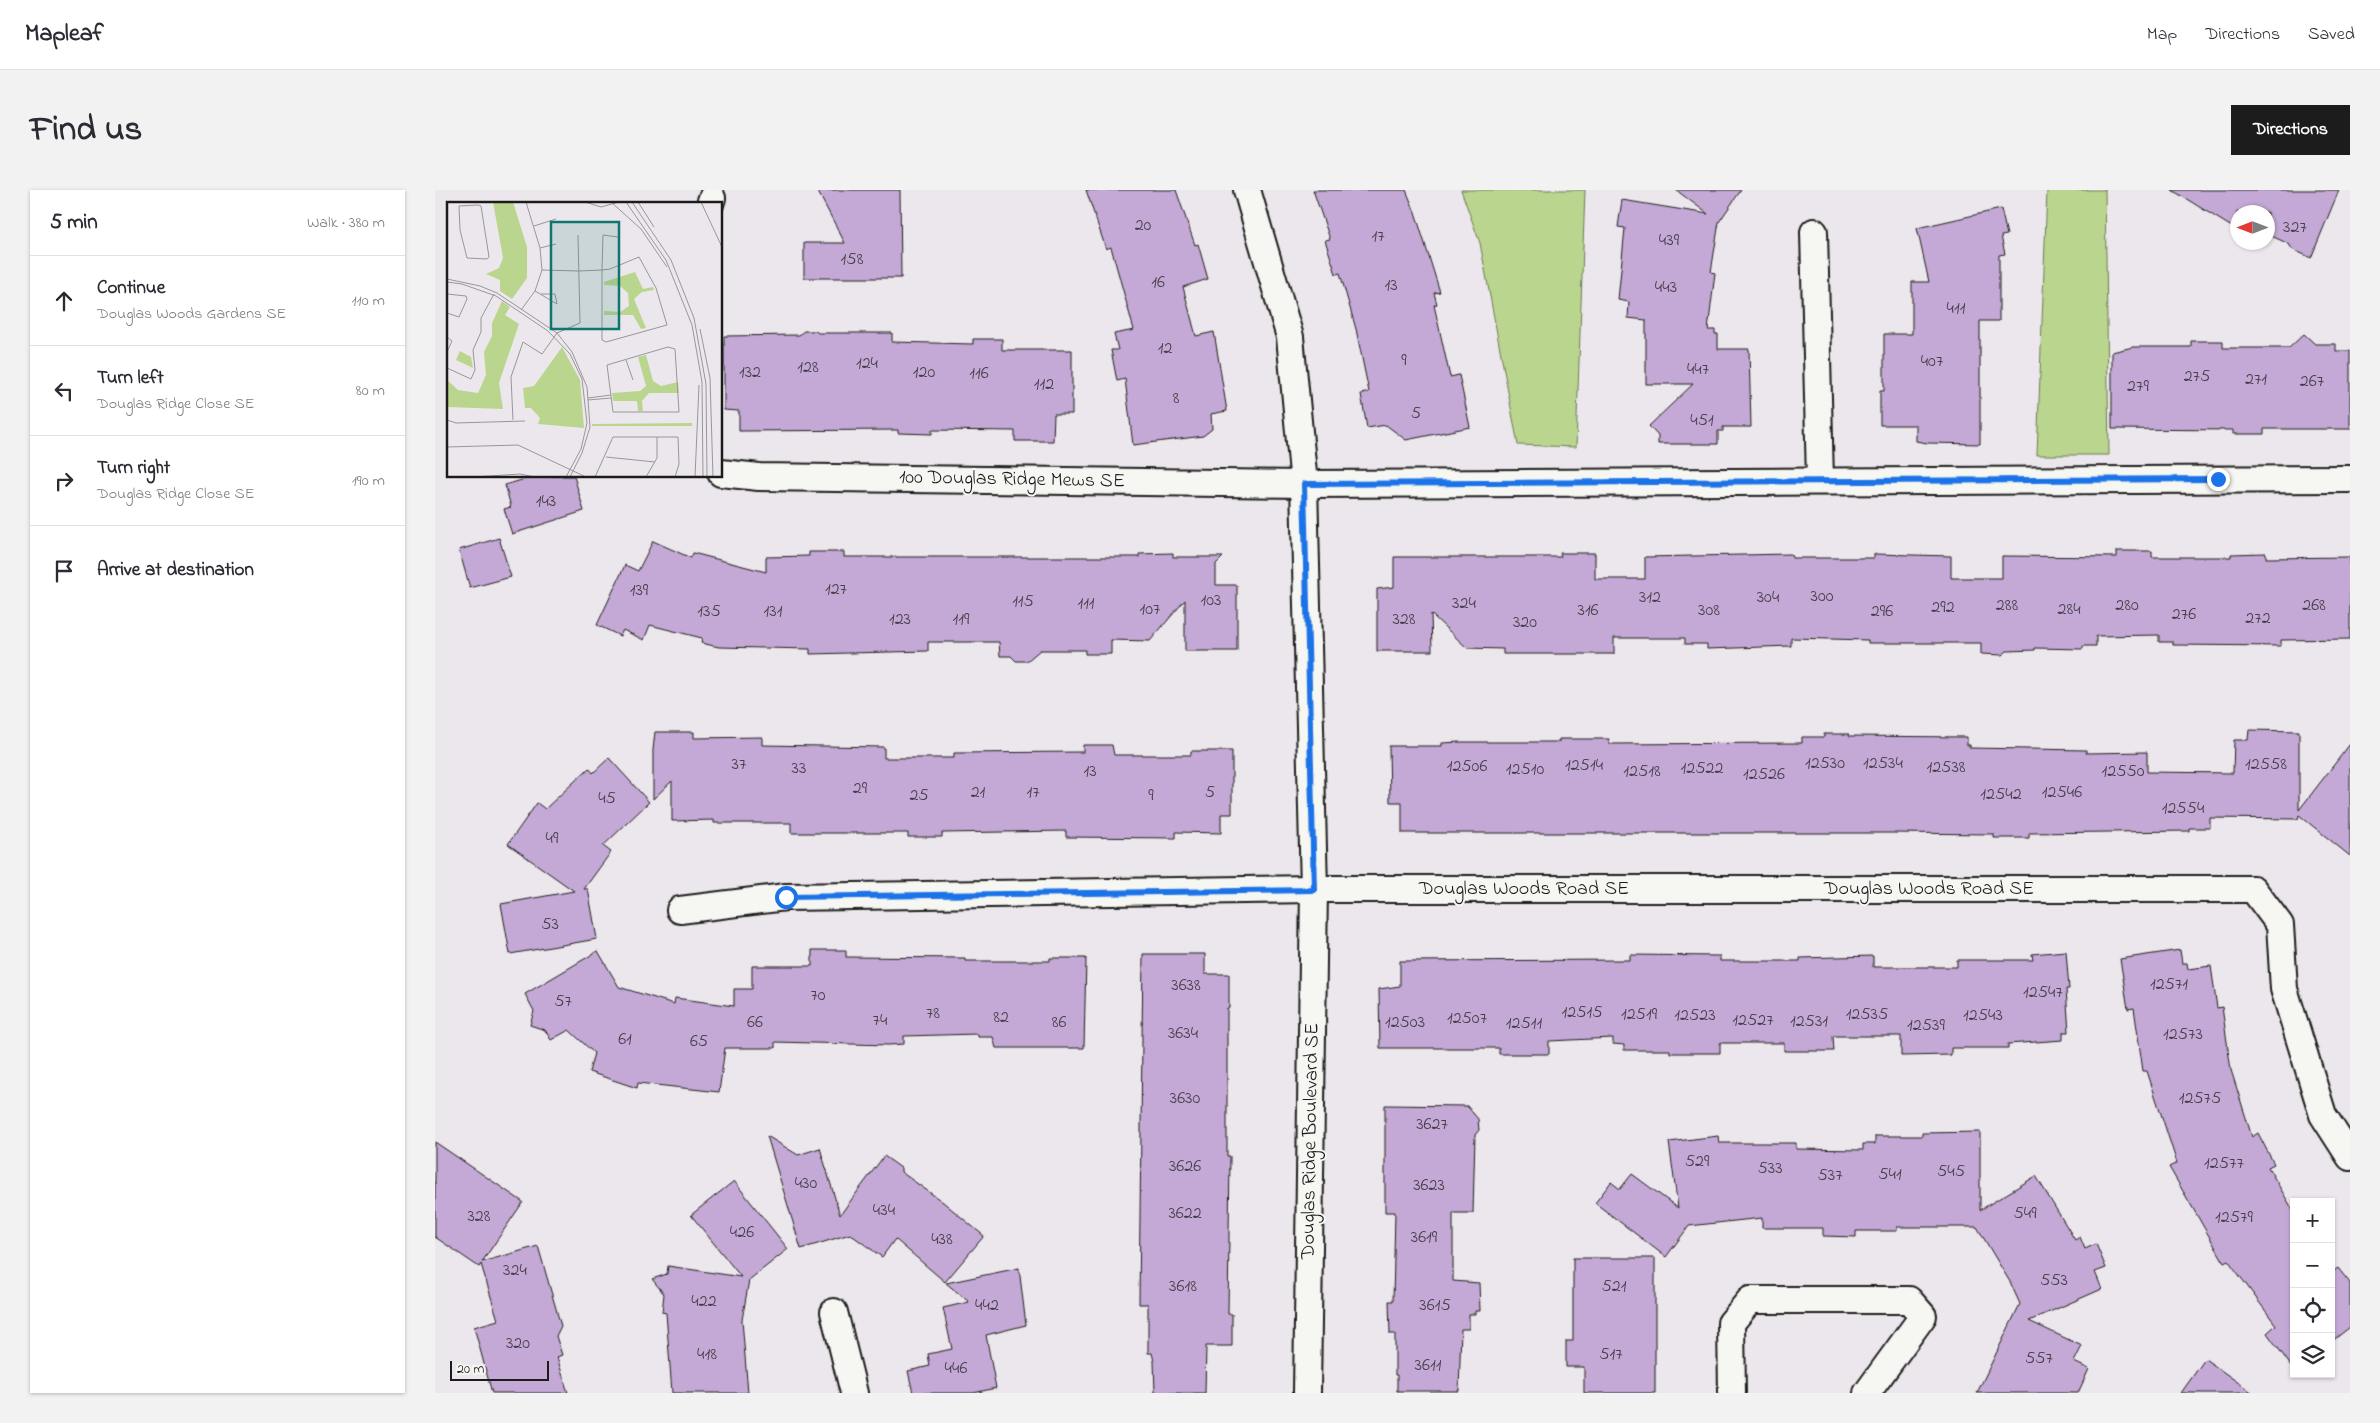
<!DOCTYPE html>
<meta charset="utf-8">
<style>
:root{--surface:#fff;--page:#f2f2f3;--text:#2b2b33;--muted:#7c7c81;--line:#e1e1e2;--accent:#1c1c1c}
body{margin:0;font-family:"Indie Flower",sans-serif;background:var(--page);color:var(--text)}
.controls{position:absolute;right:15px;bottom:15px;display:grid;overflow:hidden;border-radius:0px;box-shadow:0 1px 4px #0004}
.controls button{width:45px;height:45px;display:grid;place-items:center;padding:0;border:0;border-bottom:1px solid var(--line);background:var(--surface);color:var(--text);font:25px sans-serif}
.compass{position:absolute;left:1795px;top:15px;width:45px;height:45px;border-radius:50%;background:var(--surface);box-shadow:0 1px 4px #0004;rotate:270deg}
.scale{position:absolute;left:15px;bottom:12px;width:99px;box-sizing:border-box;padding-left:5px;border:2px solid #1c1c1c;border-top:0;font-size:14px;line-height:18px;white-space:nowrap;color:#1c1c1c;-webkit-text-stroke:4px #f6f6f2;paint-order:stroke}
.stop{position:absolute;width:15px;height:15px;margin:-11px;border:4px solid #1a73e8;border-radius:50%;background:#fff}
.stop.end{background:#1a73e8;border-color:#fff;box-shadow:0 1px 5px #0008}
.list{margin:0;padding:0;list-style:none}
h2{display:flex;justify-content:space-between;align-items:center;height:65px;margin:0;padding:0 20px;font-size:21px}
h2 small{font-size:16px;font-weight:400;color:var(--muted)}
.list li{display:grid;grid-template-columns:32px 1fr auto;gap:15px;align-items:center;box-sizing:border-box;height:90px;padding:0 20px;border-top:1px solid var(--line)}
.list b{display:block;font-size:19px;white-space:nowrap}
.list p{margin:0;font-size:16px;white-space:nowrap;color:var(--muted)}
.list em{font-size:16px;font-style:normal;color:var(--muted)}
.icon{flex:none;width:28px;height:28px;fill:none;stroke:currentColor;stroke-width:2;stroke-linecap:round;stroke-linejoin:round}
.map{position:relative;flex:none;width:1915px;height:1203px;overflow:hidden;border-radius:0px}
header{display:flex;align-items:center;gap:30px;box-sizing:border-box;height:70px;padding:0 25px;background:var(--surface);border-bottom:1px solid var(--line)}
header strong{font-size:24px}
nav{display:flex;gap:28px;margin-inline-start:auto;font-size:18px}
.intro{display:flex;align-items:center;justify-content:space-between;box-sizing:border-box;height:120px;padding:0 30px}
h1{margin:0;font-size:35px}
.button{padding:12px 22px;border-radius:0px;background:var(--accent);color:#fff;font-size:18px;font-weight:700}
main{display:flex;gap:30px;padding:0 30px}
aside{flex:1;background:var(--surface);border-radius:0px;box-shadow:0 1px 4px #0004}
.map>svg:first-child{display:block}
.green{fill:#bad68e;stroke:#6b7955}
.building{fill:#c4a9d6;stroke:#1c1c1c}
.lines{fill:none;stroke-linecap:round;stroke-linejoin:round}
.street-casing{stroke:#1c1c1c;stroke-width:30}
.street{stroke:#f6f6f2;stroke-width:26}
.route{stroke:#1a73e8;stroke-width:6}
.labels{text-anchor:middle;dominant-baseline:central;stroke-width:4;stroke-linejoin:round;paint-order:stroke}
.number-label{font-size:18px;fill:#463f4a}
.street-label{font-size:20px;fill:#1c1c1c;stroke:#f6f6f2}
.inset-road{fill:none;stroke:#999699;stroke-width:1}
.view{fill:#0f766e;fill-opacity:0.15;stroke:#0f766e;stroke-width:2.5}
.inset-edge{fill:none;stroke:#1c1c1c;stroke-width:2.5}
</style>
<header>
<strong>Mapleaf</strong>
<nav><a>Map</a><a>Directions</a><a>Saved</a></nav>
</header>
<div class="intro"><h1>Find us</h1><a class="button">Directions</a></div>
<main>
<aside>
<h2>5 min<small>Walk · 380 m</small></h2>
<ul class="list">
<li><svg class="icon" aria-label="ahead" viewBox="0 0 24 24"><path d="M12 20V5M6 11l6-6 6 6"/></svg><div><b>Continue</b><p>Douglas Woods Gardens SE</p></div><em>110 m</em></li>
<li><svg class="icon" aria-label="left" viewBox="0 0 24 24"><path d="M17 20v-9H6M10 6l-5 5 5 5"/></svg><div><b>Turn left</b><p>Douglas Ridge Close SE</p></div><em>80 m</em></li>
<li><svg class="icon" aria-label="right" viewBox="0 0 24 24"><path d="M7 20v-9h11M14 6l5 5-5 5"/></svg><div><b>Turn right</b><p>Douglas Ridge Close SE</p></div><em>190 m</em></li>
<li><svg class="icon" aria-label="arrive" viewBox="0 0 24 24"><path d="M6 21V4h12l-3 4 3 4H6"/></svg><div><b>Arrive at destination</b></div></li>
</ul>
</aside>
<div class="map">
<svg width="1915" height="1203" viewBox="0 0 1915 1203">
<rect width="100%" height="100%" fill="#ece7ec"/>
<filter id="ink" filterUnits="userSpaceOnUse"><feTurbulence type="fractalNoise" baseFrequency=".02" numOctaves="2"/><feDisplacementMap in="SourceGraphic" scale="10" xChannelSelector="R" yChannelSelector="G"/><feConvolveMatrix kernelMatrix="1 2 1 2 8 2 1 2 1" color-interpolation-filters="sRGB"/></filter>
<g filter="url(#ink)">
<g class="green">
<polygon points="1026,0 1150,0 1141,257 1083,255 1045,53"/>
<polygon points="1612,0 1670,0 1674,265 1602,265"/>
</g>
<g class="building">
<polygon points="382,0 465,0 466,88 369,88 369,53 410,53"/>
<polygon points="651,0 741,0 760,55 763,54 773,89 748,97 761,146 779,142 792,221 776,224 777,239 768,246 698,255 690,189 682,191 676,160 683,160 679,144 699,140 676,57 671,59"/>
<polygon points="878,0 971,0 980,22 1005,102 999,103 1002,114 999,115 1015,187 1024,185 1035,237 971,250 951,235 932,238 926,204 934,202 921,139 905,83 901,84 890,50 895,49"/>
<polygon points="1241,0 1306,0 1284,32 1276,82 1280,83 1273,140 1280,140 1280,144 1283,144 1283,159 1314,159 1316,237 1288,237 1288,241 1283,241 1283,254 1223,254 1223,246 1214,236 1258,194 1211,194 1211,130 1193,128 1194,112 1183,110 1190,38 1183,37 1187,10 1273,24"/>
<polygon points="1737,0 1904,0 1876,68 1857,59 1854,54 1832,44 1832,22 1802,22 1802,35 1800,39"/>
<polygon points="1566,19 1572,45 1566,46 1570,64 1564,65 1564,131 1545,131 1545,254 1492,253 1481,251 1481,235 1445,235 1445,201 1449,201 1449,144 1477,144 1477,92 1494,92 1482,38"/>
<polygon points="369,141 381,141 383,143 457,143 457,152 538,154 538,149 567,149 567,160 637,160 637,224 619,224 618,251 580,251 580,241 497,240 497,244 463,243 463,240 304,241 304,221 289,220 289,146 364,145"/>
<polygon points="1869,144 1880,154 1901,154 1901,161 1915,161 1915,239 1829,239 1829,244 1798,244 1798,240 1677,239 1677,162 1698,157 1756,157 1756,151 1788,151 1788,158 1854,158"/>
<polygon points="100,286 139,286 149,321 77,344 69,319 76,317 70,295"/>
<polygon points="64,348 76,387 35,398 24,360"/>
<polygon points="218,351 256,368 258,363 331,382 331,367 374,366 374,362 409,362 409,367 704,367 704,364 738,363 738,367 788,367 781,374 781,395 802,395 802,461 750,461 750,410 715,451 676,450 676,464 650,464 650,460 605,460 592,471 581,471 576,466 565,466 564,452 493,452 493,461 375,464 375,459 284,457 266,453 267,448 215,435 209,450 188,440 185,446 162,435 190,375 203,381"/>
<polygon points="1682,361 1717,361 1717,367 1796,367 1796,364 1831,363 1831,368 1915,367 1915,449 1846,450 1846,456 1738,455 1738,452 1724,452 1724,445 1661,446 1661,456 1648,456 1648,459 1600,458 1600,460 1572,461 1567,465 1546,464 1546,453 1433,453 1433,450 1356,448 1356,456 1272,459 1272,454 1250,454 1250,448 1179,448 1179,464 1068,464 1068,459 1032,458 996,424 997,461 942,461 942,399 959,397 959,367 1126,367 1125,363 1160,363 1160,389 1210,389 1210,367 1356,364 1357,368 1439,368 1439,364 1516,366 1516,388 1567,388 1567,366 1682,367"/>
<polygon points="1814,540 1864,541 1864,620 1915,554 1915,666 1864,625 1863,629 1775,628 1775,638 1754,638 1754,641 1594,643 1594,648 1559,648 1559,644 1456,643 967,643 967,612 955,612 954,556 1007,556 1007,553 1025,552 1124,552 1124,549 1174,549 1174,554 1367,553 1367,547 1389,547 1389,544 1414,544 1414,546 1532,547 1532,555 1535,555 1535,558 1651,560 1651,563 1712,562 1712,582 1798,583 1799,550 1813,550"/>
<polygon points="220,542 259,542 259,548 327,547 327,555 449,557 449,568 519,568 519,563 648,562 648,555 677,555 679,565 756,565 756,561 797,561 797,624 786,624 786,643 741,642 741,648 631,647 631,641 507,643 507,647 473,647 473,643 356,643 356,633 279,633 279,630 237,631 237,591 218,609 218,560"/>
<polygon points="174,568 214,612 168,656 176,662 149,699 153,699 162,749 75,764 66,714 139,701 73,654 102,613 110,619 154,578 158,583"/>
<polygon points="377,760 411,760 411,767 530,768 530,771 615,771 615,768 651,768 649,858 561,858 558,847 543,847 543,844 469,846 469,854 454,855 340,852 340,858 290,858 284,902 203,893 202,898 154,882 159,863 134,840 116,850 110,840 95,835 99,821 90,804 163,761 184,797 239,814 240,808 299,816 299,799 317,799 317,776 377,776"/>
<polygon points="1745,760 1747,773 1752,773 1753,779 1776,776 1782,818 1787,817 1796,880 1817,947 1823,943 1839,974 1833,977 1859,1022 1859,1180 1832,1143 1841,1135 1793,1070 1789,1072 1734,977 1742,973 1712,881 1708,881 1699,818 1693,819 1685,769"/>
<polygon points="1631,761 1634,799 1631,799 1634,842 1628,842 1628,850 1573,854 1573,858 1516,858 1516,865 1466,866 1466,846 1398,846 1399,861 1349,861 1349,853 1285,853 1285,863 1235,863 1235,860 1189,860 1189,855 1178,854 1178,848 1114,851 1114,864 1064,864 1064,858 945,858 944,799 965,796 965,771 1195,770 1195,765 1285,766 1285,771 1365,771 1365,768 1438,766 1438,777 1522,777 1522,770 1598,770 1597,764"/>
<polygon points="708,764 770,764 770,784 794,784 794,818 792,818 792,966 795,966 793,1124 797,1124 797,1156 771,1156 770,1203 720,1203 719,1171 717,1163 713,1163 713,1114 704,1114"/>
<polygon points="950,915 1032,916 1043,929 1044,940 1040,945 1038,1023 1018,1023 1018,1091 1044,1093 1045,1121 1040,1121 1040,1124 1034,1124 1034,1139 1026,1139 1024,1201 962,1201 962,1185 960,1185 960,1144 955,1144 954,1111 958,1111 960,1022 950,1022"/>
<polygon points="1545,942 1545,1020 1601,986 1640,1050 1645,1047 1650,1059 1661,1054 1671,1078 1660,1082 1667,1099 1594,1131 1647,1156 1639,1172 1654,1179 1643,1203 1542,1203 1585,1114 1575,1092 1542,1037 1462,1037 1462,1041 1421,1041 1421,1047 1388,1046 1388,1038 1327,1038 1327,1028 1254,1036 1231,1067 1160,1013 1176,992 1185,999 1197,984 1243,1018 1234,952 1283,946 1284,953 1361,953 1361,959 1428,960 1428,954 1440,954 1440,946 1487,946 1487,943"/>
<polygon points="332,946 363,965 385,958 405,1025 449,966 466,978 466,982 508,1012 549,1046 510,1092 460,1049 447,1067 415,1044 366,1059"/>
<polygon points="0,952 88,1012 47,1072 103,1056 126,1136 121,1146 127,1165 122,1167 133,1203 57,1203 39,1137 63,1130 46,1074 44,1077 0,1047"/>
<polygon points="299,991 353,1059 314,1090 307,1130 313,1203 237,1203 231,1123 227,1122 229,1104 217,1089 232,1084 233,1076 306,1087 256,1025"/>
<polygon points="1138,1068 1220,1068 1220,1203 1149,1203 1149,1177 1131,1177 1131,1151 1138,1151"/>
<polygon points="584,1078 591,1135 551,1145 561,1198 538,1203 478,1203 473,1181 495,1176 493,1164 517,1159 508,1118 534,1112 511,1093"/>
<polygon points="1903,1078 1915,1093 1915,1137 1896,1152 1896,1083"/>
<polygon points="1770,1169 1818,1203 1746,1203"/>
</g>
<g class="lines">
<defs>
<g id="street">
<polyline points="812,0 855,147 869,294 879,699 872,1203"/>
<polyline points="275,14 277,8"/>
<polyline points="1379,42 1385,291"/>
<polyline points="286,283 324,287 869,294 1915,289"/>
<polyline points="245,720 351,707 879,699 1818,699 1845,735 1849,799 1888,925 1915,967"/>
<polyline points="399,1122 419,1203"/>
<polyline points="1297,1203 1296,1133 1315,1110 1474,1110 1488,1126 1432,1203"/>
</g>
</defs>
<use href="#street" class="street-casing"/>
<use href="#street" class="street"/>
</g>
</g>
<g class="lines" filter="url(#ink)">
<polyline class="route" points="351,707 879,700 869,294 1783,289"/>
</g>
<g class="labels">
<g class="number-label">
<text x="708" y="36">20</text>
<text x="1860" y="38">327</text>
<text x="943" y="47">17</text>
<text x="1234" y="51">439</text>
<text x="417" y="70">158</text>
<text x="723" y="93">16</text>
<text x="956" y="96">13</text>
<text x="1231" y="98">443</text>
<text x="1521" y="119">411</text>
<text x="730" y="159">12</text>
<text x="969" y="171">9</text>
<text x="1497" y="172">407</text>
<text x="432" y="174">124</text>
<text x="373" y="178">128</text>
<text x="1263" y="180">447</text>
<text x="315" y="183">132</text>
<text x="489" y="183">120</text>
<text x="544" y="184">116</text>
<text x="1762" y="187">275</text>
<text x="1821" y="190">271</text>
<text x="1877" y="192">267</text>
<text x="609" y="195">112</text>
<text x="1703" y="197">279</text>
<text x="741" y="209">8</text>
<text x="981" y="224">5</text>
<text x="1267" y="231">451</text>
<text x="111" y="312">143</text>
<text x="401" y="400">127</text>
<text x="204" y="401">139</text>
<text x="1387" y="407">300</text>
<text x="1215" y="408">312</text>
<text x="1333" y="408">304</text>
<text x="776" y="411">103</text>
<text x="588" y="412">115</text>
<text x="651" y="414">111</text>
<text x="1029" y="414">324</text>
<text x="1572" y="416">288</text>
<text x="1692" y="416">280</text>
<text x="1879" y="416">268</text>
<text x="1508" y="418">292</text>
<text x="715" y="420">107</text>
<text x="1634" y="420">284</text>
<text x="1153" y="421">316</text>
<text x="1274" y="421">308</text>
<text x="274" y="422">135</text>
<text x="338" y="422">131</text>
<text x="1447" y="422">296</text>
<text x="1749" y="425">276</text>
<text x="1823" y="429">272</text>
<text x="465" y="430">123</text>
<text x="526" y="430">119</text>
<text x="969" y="430">328</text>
<text x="1090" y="433">320</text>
<text x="1390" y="574">12530</text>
<text x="1448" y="574">12534</text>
<text x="304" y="575">37</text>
<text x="1831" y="575">12558</text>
<text x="1149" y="576">12514</text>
<text x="1032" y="577">12506</text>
<text x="1511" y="578">12538</text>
<text x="364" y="579">33</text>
<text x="1267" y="579">12522</text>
<text x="1090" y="580">12510</text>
<text x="655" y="582">13</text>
<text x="1207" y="582">12518</text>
<text x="1688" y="582">12550</text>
<text x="1329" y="585">12526</text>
<text x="425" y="599">29</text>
<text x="543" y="603">21</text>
<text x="598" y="603">17</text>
<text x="775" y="603">5</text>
<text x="1627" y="603">12546</text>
<text x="1566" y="605">12542</text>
<text x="484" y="606">25</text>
<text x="716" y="606">9</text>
<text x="172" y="609">45</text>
<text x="1748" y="619">12554</text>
<text x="117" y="649">49</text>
<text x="115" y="735">53</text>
<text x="1734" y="795">12571</text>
<text x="751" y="796">3638</text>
<text x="1608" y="803">12547</text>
<text x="383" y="806">70</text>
<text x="128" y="812">57</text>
<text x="1147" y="823">12515</text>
<text x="498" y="824">78</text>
<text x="1204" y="825">12519</text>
<text x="1432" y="825">12535</text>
<text x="1260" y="826">12523</text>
<text x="1548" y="826">12543</text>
<text x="566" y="828">82</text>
<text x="1032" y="829">12507</text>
<text x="445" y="831">74</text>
<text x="1318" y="831">12527</text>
<text x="1374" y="832">12531</text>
<text x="320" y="833">66</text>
<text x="624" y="833">86</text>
<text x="970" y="833">12503</text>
<text x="1089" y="834">12511</text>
<text x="1491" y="836">12539</text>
<text x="748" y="844">3634</text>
<text x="1748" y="845">12573</text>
<text x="190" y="850">61</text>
<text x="264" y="852">65</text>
<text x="750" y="909">3630</text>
<text x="1765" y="909">12575</text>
<text x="997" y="935">3627</text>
<text x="1262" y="972">529</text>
<text x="1789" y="974">12577</text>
<text x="750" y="977">3626</text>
<text x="1335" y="979">533</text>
<text x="1516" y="982">545</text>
<text x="1455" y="985">541</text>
<text x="1395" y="986">537</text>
<text x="371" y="994">430</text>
<text x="994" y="996">3623</text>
<text x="449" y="1021">434</text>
<text x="750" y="1024">3622</text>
<text x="1590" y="1024">549</text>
<text x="44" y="1027">328</text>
<text x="1799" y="1028">12579</text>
<text x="307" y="1043">426</text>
<text x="989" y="1048">3619</text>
<text x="507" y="1050">438</text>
<text x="80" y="1081">324</text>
<text x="1619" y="1091">553</text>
<text x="748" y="1097">3618</text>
<text x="1179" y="1097">521</text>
<text x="269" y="1112">422</text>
<text x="552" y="1116">442</text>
<text x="1000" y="1116">3615</text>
<text x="83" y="1154">320</text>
<text x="272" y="1165">418</text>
<text x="1176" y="1165">517</text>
<text x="1604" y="1169">557</text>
<text x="993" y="1176">3611</text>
<text x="521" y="1179">446</text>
</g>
<g class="street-label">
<text transform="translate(577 290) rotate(1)">100 Douglas Ridge Mews SE</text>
<text x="1089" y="699">Douglas Woods Road SE</text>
<text x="1494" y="699">Douglas Woods Road SE</text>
<text transform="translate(876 951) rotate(-89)">Douglas Ridge Boulevard SE</text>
</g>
</g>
<g transform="translate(12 12)">
<rect width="275" height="275" fill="#ece7ec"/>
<path d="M 46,0 L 66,0 L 80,45 L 80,76 L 65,97 L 53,89 L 53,78 L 39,72 L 52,66 L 56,56 ZM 188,70 L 196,87 L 206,85 L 207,88 L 195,90 L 187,97 L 199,126 L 194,127 L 186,113 L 157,113 L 157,109 L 173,110 L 182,104 L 181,91 L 173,84 L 157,83 L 157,80 ZM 55,99 L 63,105 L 58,113 L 72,122 L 52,181 L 56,207 L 0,205 L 0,178 L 11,188 L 31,191 L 39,173 L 37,150 L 45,134 L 45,121 ZM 115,145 L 133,178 L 137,226 L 91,222 L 93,216 L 84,206 L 78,206 L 76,186 L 87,184 ZM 13,149 L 24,155 L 26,166 L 9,158 ZM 199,153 L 206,179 L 214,184 L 231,180 L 232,191 L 202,191 L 195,199 L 196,209 L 191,209 L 190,199 L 166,199 L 165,191 L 193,189 L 199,184 L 191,155 ZM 245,221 L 245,224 L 145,224 L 145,222 Z" fill="#bad68e"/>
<path class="inset-road" d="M 138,0 L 154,5 L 172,0M 164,0 L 194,27 L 220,65M 179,0 L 219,58 L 245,123 L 255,180 L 256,275M 185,0 L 224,58 L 247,116 L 259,182 L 260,275M 191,0 L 207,25M 254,0 L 275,45M 31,3 L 34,4 L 42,55 L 40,57 L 20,56 L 13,28 L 12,4 ZM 87,24 L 109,17M 93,46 L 109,42M 95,68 L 132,69 L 155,68 L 163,67 L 192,55 L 209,86 L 220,123 L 159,140 L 155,138 L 155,68 L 156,33 L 171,35M 0,77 L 33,84 L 50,91 L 110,131 L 125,150 L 140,185 L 143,225 L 135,251 L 123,275M 0,80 L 15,82 L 49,94 L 101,129 L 123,152 L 135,177 L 140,221 L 134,247 L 119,275M 88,89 L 110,102 L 108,92 L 94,92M 0,92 L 19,94 L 20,97 L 12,115 L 0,111M 74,108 L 88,89 L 95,68 L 93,46 L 79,0M 253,127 L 263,176 L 266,275M 0,135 L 5,139 L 0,150M 221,145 L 228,147 L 232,210 L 166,210 L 160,163 ZM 179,158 L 186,178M 0,166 L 24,177 L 28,168 L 26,148 L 34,130 L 34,116 L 47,92M 141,196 L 164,193M 141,198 L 164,196M 0,218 L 9,221 L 78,219M 66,218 L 64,175 L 76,140 L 95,152 L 110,131 L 133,121 L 131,33M 0,245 L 71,243 L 139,275M 159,255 L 208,260M 27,275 L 73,272 L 88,275M 148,275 L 166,235 L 231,235 L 232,262 L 228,275M 199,275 L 210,256 L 210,235M 248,275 L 252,183"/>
<path class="view" d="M 104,20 L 172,20 L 172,127 L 104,127 Z"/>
<rect width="275" height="275" class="inset-edge"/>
</g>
</svg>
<div class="controls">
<button>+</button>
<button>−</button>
<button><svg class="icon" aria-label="locate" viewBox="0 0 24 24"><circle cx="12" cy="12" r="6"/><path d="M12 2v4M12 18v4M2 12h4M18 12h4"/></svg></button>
<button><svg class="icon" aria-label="layers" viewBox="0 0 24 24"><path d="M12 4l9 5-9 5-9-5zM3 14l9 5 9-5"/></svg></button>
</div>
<svg class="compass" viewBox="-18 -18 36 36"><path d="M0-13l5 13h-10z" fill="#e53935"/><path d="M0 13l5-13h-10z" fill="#7c7c81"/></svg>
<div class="scale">20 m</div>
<div class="stop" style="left:351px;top:707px"></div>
<div class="stop end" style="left:1783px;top:289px"></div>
</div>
</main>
